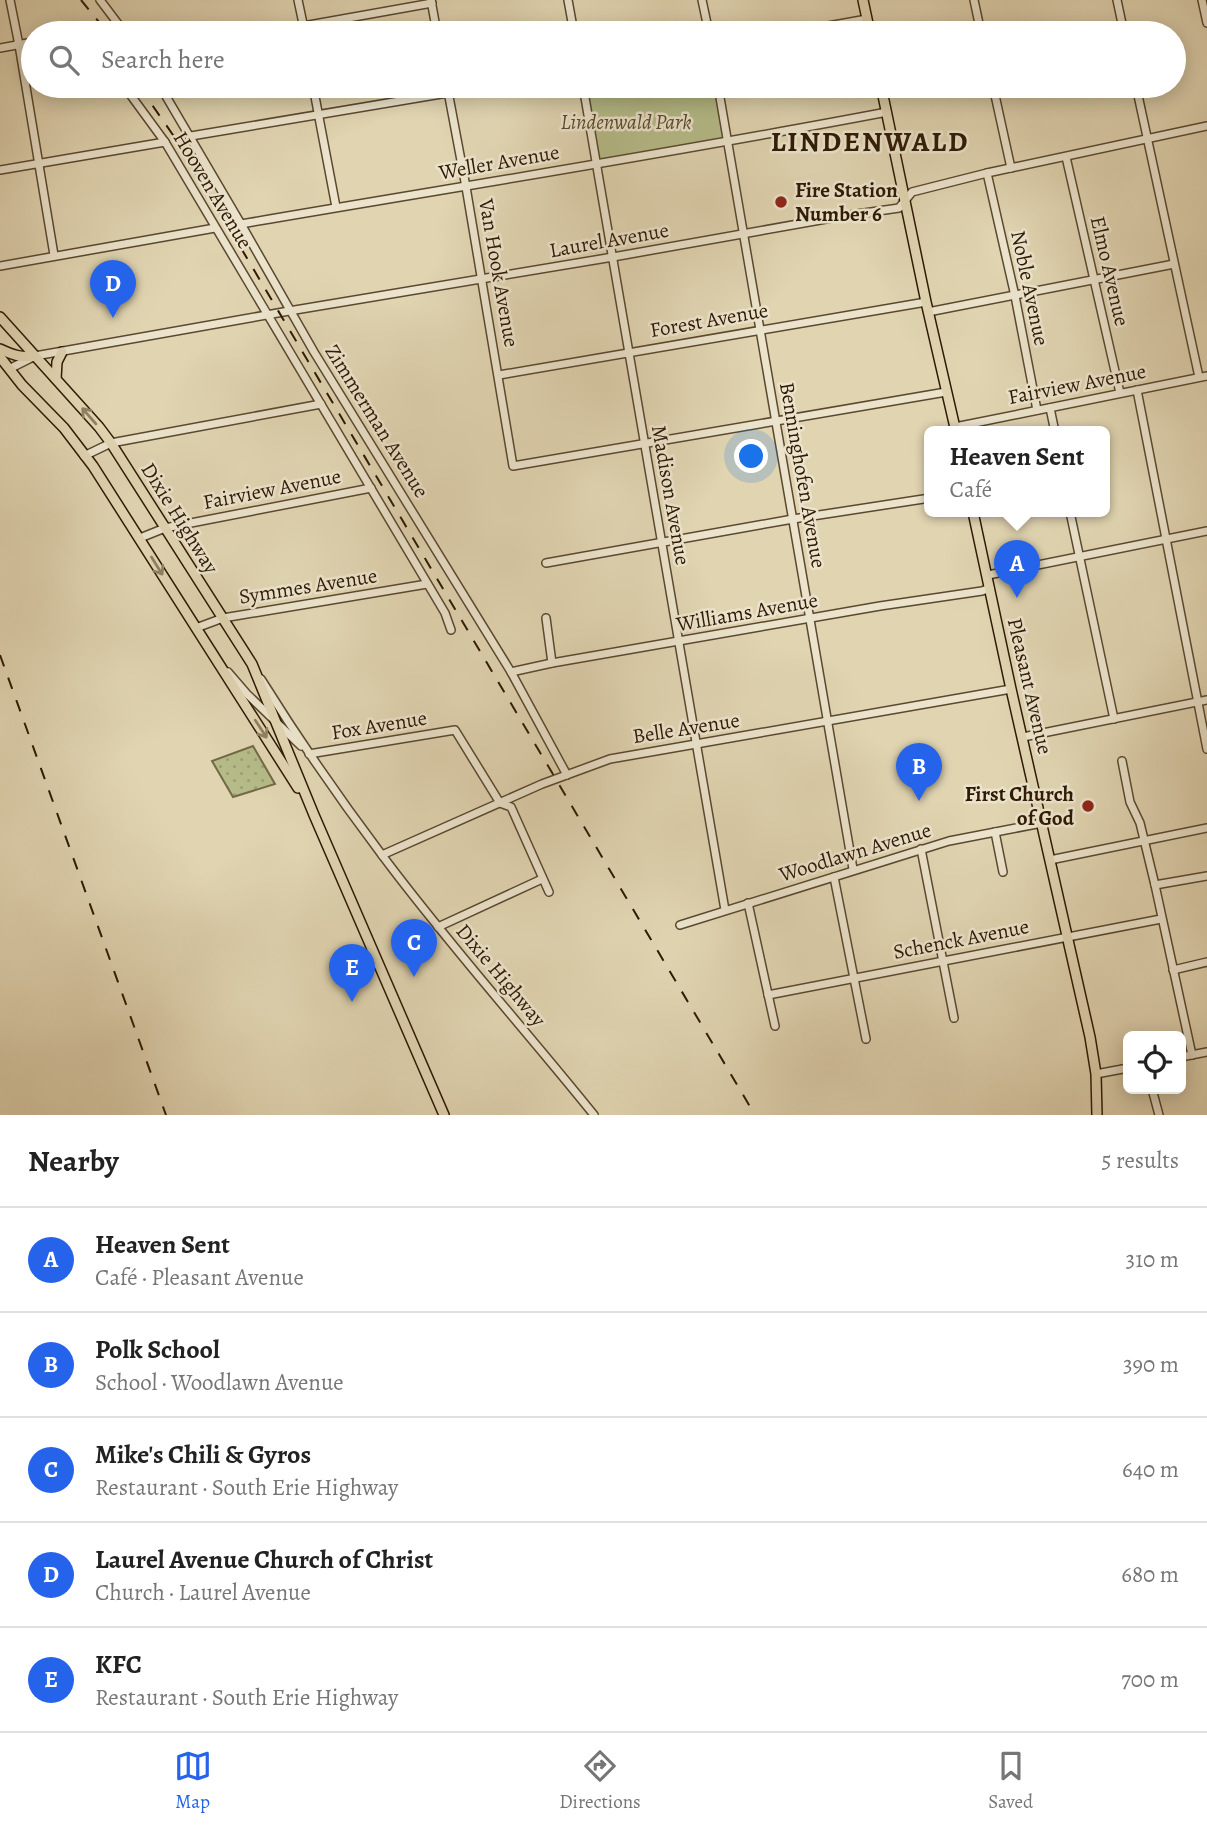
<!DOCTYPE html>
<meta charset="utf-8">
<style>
:root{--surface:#fff;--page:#f6f6f6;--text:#222;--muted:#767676;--line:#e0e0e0;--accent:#2563eb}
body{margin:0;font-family:Alegreya,serif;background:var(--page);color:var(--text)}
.controls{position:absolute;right:21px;bottom:21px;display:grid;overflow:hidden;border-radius:10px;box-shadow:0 4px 18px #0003}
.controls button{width:63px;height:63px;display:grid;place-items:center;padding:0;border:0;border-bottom:2px solid var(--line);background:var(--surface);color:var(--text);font:35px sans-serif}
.you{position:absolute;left:752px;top:457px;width:24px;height:24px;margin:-18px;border:5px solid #fff;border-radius:50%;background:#1a73e8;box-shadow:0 0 0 10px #1a73e833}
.badge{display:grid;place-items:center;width:46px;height:46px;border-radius:50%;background:var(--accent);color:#fff;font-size:23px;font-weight:700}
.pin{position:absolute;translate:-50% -58px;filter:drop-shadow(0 2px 4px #0008)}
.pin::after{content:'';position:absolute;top:37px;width:24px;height:21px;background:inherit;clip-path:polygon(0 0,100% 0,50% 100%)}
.popup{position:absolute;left:924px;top:426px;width:186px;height:91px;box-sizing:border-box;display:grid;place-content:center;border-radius:10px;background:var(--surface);filter:drop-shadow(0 2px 5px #0005);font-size:23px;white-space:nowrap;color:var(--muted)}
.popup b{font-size:26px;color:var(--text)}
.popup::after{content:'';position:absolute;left:50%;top:100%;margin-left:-14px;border:14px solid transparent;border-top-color:var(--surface)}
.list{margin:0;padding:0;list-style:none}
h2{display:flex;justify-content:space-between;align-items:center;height:91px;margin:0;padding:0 28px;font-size:30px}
h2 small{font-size:23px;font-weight:400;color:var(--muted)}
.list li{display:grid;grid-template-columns:46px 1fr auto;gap:21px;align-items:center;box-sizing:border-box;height:105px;padding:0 28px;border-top:2px solid var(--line)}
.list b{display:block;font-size:26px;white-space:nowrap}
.list p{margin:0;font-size:23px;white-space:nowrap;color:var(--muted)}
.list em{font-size:23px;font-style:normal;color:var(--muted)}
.icon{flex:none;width:38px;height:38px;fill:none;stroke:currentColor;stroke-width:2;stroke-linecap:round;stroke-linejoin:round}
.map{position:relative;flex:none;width:1207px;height:1115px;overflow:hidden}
.search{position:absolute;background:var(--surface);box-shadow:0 4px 18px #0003;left:21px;right:21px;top:21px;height:77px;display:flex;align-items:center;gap:18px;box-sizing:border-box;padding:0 24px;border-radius:38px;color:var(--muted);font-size:26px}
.sheet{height:616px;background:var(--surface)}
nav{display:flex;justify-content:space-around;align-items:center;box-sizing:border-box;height:98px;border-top:2px solid var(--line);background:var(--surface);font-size:19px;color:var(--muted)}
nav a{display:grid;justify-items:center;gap:4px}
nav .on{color:var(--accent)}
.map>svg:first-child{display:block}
.grass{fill:url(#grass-dots);stroke:#726a46;stroke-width:2}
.park{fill:#b5bc89;stroke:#726a46;stroke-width:2}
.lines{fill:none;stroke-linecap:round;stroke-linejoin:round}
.minor-casing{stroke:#5a482f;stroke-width:10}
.major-casing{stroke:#2e1904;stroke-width:12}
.minor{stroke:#ebe3cc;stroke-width:7}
.major{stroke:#e0d4b1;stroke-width:9}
.rail{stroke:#2e1904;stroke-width:2;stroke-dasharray:12 12;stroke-linecap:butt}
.oneway{stroke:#908063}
.poi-dot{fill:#8f2418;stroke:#ebe3cc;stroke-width:2.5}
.labels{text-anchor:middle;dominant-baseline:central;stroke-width:5;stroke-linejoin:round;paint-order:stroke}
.park-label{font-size:21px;font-style:italic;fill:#564a2c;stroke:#ebe3cc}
.street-label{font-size:21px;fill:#2e1904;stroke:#ebe3cc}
.poi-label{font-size:21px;font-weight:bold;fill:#2e1904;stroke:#ebe3cc;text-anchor:start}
.district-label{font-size:28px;font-weight:bold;letter-spacing:2px;fill:#2e1904;stroke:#ebe3cc}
</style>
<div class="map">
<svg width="1207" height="1115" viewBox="0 0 1207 1115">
<defs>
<pattern id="grass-dots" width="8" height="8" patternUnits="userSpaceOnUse" patternTransform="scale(1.75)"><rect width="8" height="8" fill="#b5bc89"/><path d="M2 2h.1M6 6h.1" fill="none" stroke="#9ca175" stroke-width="1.8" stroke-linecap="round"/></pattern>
</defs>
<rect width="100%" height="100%" fill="#e0d4b1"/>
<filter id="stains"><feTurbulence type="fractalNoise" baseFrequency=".00286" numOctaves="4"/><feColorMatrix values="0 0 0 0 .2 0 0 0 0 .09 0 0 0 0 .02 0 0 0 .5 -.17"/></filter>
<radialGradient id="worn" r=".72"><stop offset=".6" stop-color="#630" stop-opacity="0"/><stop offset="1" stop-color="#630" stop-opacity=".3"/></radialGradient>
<polygon class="grass" points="253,746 275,784 233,797 212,761"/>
<polygon class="park" points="583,86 718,86 728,142 595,163"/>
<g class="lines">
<defs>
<g id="minor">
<polyline points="10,0 19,45 54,255"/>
<polyline points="100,0 125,33"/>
<polyline points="298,0 305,33"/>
<polyline points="431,0 437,33"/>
<polyline points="568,0 574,33"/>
<polyline points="702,0 709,33"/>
<polyline points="974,0 981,33"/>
<polyline points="1117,0 1124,33"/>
<polyline points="1202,0 1207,23"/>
<polyline points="264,33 432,3"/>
<polyline points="789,33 867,19"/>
<polyline points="0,48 33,42"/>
<polyline points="124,86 165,142 445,613 451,630"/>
<polyline points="160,86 241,224 314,352 511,672 567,775"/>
<polyline points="313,86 336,207"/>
<polyline points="447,86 466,187 513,466 946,392"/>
<polyline points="583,86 725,910"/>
<polyline points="718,86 853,869"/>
<polyline points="993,86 1011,168"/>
<polyline points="1136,86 1199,377"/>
<polyline points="191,136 489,86"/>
<polyline points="1066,157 1120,393"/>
<polyline points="0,170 165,142"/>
<polyline points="987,173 1015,296 1037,410"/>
<path d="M 241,224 C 457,187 672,153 887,112"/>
<polyline points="0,266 215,228"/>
<polyline points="928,312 1174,264"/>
<polyline points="9,369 35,356 289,311 613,257 843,216 899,208 912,192 987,173 1207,126"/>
<polyline points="499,375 926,302"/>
<polyline points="1137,390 1207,749"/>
<polyline points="1050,408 1055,432"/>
<polyline points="955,427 1207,376"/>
<polyline points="84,456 111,443 321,404"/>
<polyline points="1070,512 1114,719"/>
<polyline points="140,538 165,528 371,488"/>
<polyline points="546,563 793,519 930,498"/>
<polyline points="988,575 1207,531"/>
<polyline points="546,618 552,663"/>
<polyline points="196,628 223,618 427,584"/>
<polyline points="228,672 247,694 301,746"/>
<polyline points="511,672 552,663 880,606 982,591 990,588"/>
<path d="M 261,679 C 299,740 339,798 382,855 C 449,945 524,1028 594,1115"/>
<polyline points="1023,737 1207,700"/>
<polyline points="309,754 455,730 500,803 511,807 549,892"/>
<polyline points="1122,761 1130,802 1140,823 1155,885 1192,1055"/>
<polyline points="995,832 1003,872"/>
<polyline points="921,849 954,1018"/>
<polyline points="382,855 542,784 610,759 1011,689"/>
<polyline points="1050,860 1207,828"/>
<polyline points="834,877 866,1039"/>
<polyline points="1155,885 1207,876"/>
<polyline points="748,903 775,1026"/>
<polyline points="680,925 949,841 1042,823"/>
<polyline points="438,927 542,879"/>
<polyline points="1173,970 1207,962"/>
<polyline points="768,995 1161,919"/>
<polyline points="1181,1057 1207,1052"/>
<polyline points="1096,1074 1128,1068"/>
<polyline points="1152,1089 1159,1115"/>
</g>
<g id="major">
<polyline points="863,0 870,33"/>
<polyline points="881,86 926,302 956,432"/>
<polyline points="0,317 99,427 111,443 252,664 314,815 444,1115"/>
<path d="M 0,349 C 13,355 21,358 35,356"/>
<polyline points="0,357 22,385 64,428 93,466 298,788"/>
<polyline points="56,379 57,362 62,352"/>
<polyline points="973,512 1011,689 1090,1037 1096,1074 1097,1115"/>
</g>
</defs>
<use href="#minor" class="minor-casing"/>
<use href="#major" class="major-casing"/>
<use href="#minor" class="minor"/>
<use href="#major" class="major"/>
<g class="rail">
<polyline points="81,0 108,33"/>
<polyline points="139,86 173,135 219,211 755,1115"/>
<polyline points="0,655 166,1115"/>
</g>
</g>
<defs><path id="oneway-shaft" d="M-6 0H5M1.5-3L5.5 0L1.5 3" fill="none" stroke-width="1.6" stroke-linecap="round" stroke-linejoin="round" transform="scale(1.75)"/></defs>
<g class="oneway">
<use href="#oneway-shaft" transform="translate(89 416) rotate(-131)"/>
<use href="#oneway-shaft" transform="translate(157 566) rotate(58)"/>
<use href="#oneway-shaft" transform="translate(261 729) rotate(57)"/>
</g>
<g class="poi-dot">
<circle cx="781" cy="202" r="7"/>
<circle cx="1088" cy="806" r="7"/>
</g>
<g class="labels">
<g class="park-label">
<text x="626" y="122">Lindenwald Park</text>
</g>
<g class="street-label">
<text transform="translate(499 162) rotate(-10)">Weller Avenue</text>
<text transform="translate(213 190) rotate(59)">Hooven Avenue</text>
<text transform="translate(609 240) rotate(-10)">Laurel Avenue</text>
<text transform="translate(1110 271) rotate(77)">Elmo Avenue</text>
<text transform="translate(499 273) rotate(80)">Van Hook Avenue</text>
<text transform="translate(1030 288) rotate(78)">Noble Avenue</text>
<text transform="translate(709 320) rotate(-10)">Forest Avenue</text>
<text transform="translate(1077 384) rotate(-11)">Fairview Avenue</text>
<text transform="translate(377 421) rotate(58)">Zimmerman Avenue</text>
<text transform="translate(803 475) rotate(80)">Benninghofen Avenue</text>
<text transform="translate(272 489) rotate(-11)">Fairview Avenue</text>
<text transform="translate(671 495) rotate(80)">Madison Avenue</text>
<text transform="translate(180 518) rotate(58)">Dixie Highway</text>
<text transform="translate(308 586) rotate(-9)">Symmes Avenue</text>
<text transform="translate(747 612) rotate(-10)">Williams Avenue</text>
<text transform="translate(1030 686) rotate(77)">Pleasant Avenue</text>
<text transform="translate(379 725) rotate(-9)">Fox Avenue</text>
<text transform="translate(686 728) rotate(-9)">Belle Avenue</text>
<text transform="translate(855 852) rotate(-17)">Woodlawn Avenue</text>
<text transform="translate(961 939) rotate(-11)">Schenck Avenue</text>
<text transform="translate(501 975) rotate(50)">Dixie Highway</text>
</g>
<g class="poi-label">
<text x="795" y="190">Fire Station<tspan x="795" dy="24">Number 6</tspan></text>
<text x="1074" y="794" text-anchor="end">First Church<tspan x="1074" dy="24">of God</tspan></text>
</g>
<g class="district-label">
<text x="870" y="142">LINDENWALD</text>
</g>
</g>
<rect width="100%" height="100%" filter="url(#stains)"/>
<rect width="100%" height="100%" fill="url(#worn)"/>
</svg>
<div class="controls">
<button><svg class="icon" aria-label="locate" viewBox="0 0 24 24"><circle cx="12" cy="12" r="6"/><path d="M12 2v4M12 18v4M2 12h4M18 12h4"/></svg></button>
</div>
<div class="you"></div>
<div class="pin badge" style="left:1017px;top:598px">A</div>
<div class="popup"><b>Heaven Sent</b>Café</div>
<div class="pin badge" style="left:919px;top:801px">B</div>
<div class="pin badge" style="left:414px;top:977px">C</div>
<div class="pin badge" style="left:113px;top:318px">D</div>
<div class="pin badge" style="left:352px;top:1002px">E</div>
<div class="search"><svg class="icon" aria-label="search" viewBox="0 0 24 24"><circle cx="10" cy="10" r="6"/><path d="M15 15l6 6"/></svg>Search here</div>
</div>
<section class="sheet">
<h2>Nearby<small>5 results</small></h2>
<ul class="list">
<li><span class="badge">A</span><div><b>Heaven Sent</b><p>Café · Pleasant Avenue</p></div><em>310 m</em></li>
<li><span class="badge">B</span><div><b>Polk School</b><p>School · Woodlawn Avenue</p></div><em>390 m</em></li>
<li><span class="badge">C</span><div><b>Mike's Chili &amp; Gyros</b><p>Restaurant · South Erie Highway</p></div><em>640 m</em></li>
<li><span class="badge">D</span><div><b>Laurel Avenue Church of Christ</b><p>Church · Laurel Avenue</p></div><em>680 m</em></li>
<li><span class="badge">E</span><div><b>KFC</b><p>Restaurant · South Erie Highway</p></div><em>700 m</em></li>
</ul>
</section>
<nav>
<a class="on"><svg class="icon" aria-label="map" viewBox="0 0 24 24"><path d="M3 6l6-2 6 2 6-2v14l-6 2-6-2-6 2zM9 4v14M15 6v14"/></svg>Map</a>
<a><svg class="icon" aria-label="directions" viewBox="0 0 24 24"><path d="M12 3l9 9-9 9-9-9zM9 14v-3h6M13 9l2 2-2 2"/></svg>Directions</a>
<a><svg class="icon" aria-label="saved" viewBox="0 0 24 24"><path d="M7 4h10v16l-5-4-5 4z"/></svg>Saved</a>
</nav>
